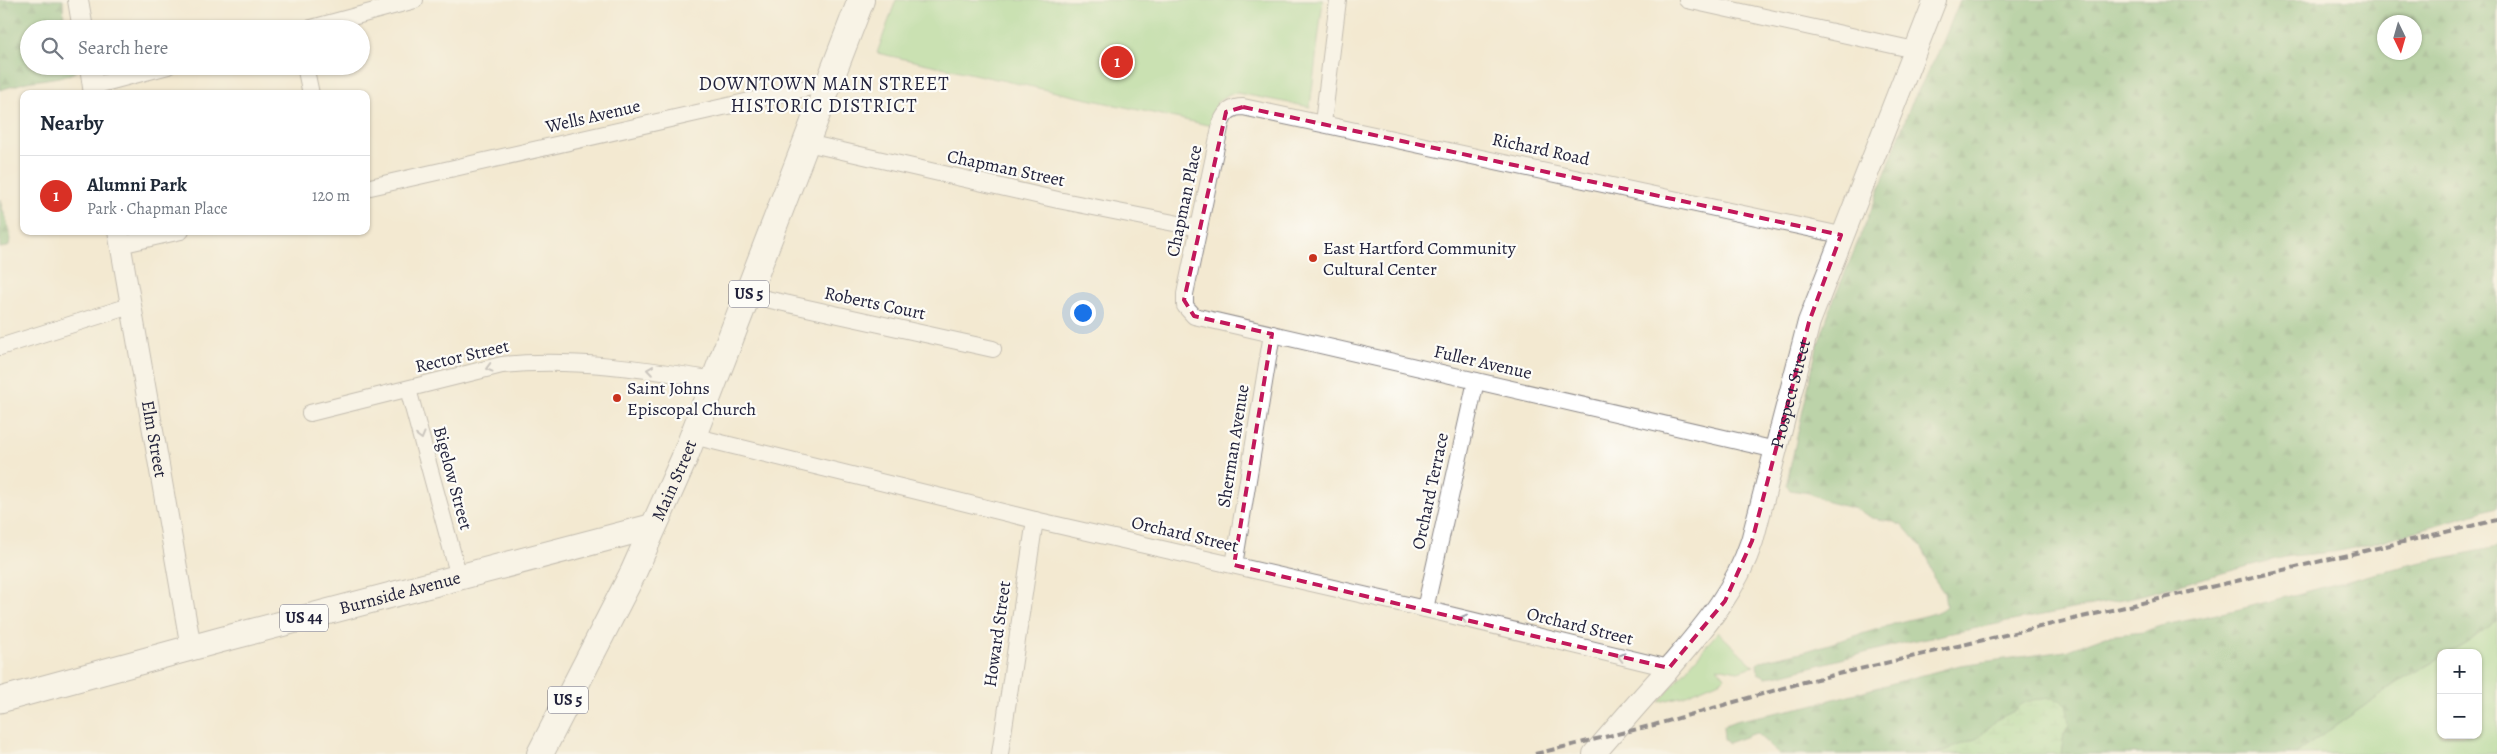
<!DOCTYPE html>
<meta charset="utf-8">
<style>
:root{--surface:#fff;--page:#f2f2f3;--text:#1f2937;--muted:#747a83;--line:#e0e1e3;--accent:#d93025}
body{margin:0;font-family:Alegreya,serif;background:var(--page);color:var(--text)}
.controls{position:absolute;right:15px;bottom:15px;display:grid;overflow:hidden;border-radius:10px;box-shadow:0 1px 4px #0004}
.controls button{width:45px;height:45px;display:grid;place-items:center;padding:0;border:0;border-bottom:1px solid var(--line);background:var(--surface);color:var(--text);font:25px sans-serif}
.compass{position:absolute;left:2377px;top:15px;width:45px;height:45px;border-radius:50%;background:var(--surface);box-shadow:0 1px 4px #0004;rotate:175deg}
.you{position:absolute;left:1082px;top:312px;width:18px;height:18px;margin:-12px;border:4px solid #fff;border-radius:50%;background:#1a73e8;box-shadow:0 0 0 8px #1a73e833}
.badge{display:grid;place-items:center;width:32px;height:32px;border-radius:50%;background:var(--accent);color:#fff;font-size:16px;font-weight:700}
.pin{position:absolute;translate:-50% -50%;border:2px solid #fff;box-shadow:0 1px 5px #0006}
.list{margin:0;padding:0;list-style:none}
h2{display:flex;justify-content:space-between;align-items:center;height:65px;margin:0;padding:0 20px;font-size:21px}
h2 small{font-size:16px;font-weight:400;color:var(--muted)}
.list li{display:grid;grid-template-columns:32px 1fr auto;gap:15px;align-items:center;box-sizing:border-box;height:80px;padding:0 20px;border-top:1px solid var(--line)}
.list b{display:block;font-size:19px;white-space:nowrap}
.list p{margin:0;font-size:16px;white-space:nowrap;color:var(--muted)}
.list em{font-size:16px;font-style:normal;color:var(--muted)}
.icon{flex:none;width:28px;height:28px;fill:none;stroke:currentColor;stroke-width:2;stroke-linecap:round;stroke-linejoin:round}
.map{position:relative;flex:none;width:2497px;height:754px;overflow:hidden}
.search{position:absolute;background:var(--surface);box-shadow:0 1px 4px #0004;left:20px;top:20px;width:350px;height:55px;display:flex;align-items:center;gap:12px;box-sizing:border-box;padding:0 18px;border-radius:28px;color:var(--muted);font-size:19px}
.panel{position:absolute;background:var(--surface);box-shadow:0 1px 4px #0004;left:20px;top:90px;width:350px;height:145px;border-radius:10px}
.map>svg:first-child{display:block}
.green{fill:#99d78d;stroke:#5e7c64}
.forest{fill:url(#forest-firs);stroke:#4e6d5a;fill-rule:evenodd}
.wetland{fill:url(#wetland-marsh);stroke:#5e7c64}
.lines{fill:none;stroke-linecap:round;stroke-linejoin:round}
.minor-casing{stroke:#8a8686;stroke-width:18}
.tertiary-casing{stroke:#8a8686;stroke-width:22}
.secondary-casing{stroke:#8a8686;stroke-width:24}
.primary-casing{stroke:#8a8686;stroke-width:27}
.trunk-casing{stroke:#8a8686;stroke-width:28}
.minor{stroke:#fff;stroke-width:16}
.tertiary{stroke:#fff;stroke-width:20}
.secondary{stroke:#fff;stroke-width:22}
.primary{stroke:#fff;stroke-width:25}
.trunk{stroke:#fff;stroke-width:26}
.rail{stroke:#22223b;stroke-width:4;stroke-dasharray:8 4;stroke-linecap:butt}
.oneway{stroke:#9c9ca7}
.marked{fill:none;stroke:#c2185b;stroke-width:4;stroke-dasharray:10 6;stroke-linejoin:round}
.poi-dot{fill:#c8321e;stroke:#fdfcf7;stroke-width:2}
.labels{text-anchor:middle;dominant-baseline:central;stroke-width:4.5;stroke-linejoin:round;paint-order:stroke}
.shield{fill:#fdfcf7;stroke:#646373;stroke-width:1}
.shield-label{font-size:16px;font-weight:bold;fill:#22223b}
.street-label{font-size:18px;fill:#22223b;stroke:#fdfcf7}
.poi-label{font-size:18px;fill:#22223b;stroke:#fdfcf7;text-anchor:start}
.neighbourhood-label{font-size:19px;letter-spacing:1px;fill:#22223b;stroke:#fdfcf7}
</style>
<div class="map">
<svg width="2497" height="754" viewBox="0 0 2497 754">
<defs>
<pattern id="forest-firs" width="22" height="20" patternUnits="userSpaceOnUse" patternTransform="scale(1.25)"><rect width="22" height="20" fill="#7ab878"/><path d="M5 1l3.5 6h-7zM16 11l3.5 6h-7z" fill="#649564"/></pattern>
<pattern id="wetland-marsh" width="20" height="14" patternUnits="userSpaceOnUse" patternTransform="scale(1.25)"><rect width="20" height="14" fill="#99d78d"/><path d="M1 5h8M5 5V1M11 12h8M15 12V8" fill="none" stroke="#84b87b"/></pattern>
</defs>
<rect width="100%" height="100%" fill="#fdfcf7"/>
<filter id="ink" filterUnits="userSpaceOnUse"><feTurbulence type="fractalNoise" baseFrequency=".02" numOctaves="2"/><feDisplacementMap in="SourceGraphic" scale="10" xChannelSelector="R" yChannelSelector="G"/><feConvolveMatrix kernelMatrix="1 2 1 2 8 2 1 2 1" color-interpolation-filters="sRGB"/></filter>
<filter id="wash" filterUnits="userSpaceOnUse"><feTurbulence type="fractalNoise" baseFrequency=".0096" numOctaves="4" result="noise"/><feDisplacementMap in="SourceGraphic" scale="20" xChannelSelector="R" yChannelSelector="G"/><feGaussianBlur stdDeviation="1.12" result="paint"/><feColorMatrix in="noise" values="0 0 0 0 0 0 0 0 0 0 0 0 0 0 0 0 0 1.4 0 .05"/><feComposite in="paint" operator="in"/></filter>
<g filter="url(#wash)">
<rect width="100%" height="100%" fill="#f3e9d1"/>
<g class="green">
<polygon points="896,0 1323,0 1310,107 1237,93 1229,94 1217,102 1212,126 877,53"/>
<polygon points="2497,620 2497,754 2295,754 2400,681 2441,657 2441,735 2478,735 2478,653 2448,653"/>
<polygon points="1718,632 1754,666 1738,671 1717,667 1725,677 1722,680 1684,696 1659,702"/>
</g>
<g class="forest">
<polygon points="0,0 63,0 64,21 68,29 29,29 29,66 77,66 75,72 66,76 27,82 0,90"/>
<path d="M 1960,0 L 2497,0 L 2497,507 L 2372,544 L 2334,552 L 2291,556 L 2267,561 L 2138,596 L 1907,642 L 1780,675 L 1766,677 L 1758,673 L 1757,664 L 1760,661 L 1806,651 L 1891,625 C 1906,618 1936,617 1946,606 L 1944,593 L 1933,577 L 1929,561 L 1922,548 L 1903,526 L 1891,521 L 1872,518 L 1856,509 L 1828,502 L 1809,493 L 1790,490 L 1786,486 L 1817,347 L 1832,304 L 1874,203 L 1911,104 L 1940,49 ZM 2414,22 L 2414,52 L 2384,52 L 2384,22 Z"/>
<path d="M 0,199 C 2,212 15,235 8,247 L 0,248 Z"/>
<path d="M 2497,547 L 2497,620 C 2482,630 2460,653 2441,653 L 2441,657 L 2400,681 L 2295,754 L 2061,754 L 2064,733 L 2069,725 L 2022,704 L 2016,710 L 1998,719 L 1978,738 L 1935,754 L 1779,754 L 1756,733 L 1728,743 L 1724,740 L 1723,726 L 1735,721 L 1808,706 L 1960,665 L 2065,651 L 2106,636 L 2143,632 L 2160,626 L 2240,609 L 2408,565 Z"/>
</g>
<polygon class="wetland" points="2051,698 2060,700 2067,707 2069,725 2064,733 2061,754 1935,754 1978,738 1998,719 2016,710 2022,704 2032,700"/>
</g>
<g filter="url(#ink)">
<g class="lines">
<defs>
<g id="minor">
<polyline points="1687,0 1915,50"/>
<polyline points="308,29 415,0"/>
<polyline points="305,66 311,94"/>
<polyline points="93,86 168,66"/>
<polyline points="1323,123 1338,0"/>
<polyline points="807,143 1058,200 1199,228"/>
<polyline points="366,188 829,83"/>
<polyline points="120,245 181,231"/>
<polyline points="748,295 993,349"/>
<polyline points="0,347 130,306"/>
<polyline points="408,389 459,577"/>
<path d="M 310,413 L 502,365 C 574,358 644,369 716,380"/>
<polyline points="693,436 1035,520 1425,609 1669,668"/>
<path d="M 1776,450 L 1194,316 L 1185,306 L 1185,294 L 1221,123 C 1225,112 1232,107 1243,107 L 1841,235"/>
<polyline points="1234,565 1272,334"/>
<polyline points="1425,609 1476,381"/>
<polyline points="1000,754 1035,520"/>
</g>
<g id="tertiary">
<polyline points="78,0 83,29"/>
<polyline points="90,66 94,94"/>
<path id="s1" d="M 118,231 L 191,648"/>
</g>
<g id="secondary">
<path id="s2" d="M 1594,754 C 1618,726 1642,698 1667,671 C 1703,628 1734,595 1752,541 L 1809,322 L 1935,0"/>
</g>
<g id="primary">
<path id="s3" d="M 0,700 L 220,640 L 654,526"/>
</g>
<g id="trunk">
<path id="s4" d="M 540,754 L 633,573 L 684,459 L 861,0"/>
</g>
</defs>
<use href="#minor" class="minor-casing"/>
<use href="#tertiary" class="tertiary-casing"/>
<use href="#secondary" class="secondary-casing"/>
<use href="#primary" class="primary-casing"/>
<use href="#trunk" class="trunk-casing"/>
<use href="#minor" class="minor"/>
<use href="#tertiary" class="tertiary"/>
<use href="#secondary" class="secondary"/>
<use href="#primary" class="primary"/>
<use href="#trunk" class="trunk"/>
<polyline class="rail" points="1535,754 1654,725 1804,682 2497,520"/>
</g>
<defs><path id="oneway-chevron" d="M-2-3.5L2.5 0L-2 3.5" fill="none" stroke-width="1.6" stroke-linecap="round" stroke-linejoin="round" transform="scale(1.25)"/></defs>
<g class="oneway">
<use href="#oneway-chevron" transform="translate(489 368) rotate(165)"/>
<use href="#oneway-chevron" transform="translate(650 370) rotate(-172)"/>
<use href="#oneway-chevron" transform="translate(421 436) rotate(75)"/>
<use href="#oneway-chevron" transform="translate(1464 618) rotate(-166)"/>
<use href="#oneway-chevron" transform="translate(1621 657) rotate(-166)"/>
</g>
</g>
<path d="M0 0H2497V754H0ZM 1243,107 L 1841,235 L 1809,322 L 1752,541 L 1725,601 L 1669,668 L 1234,565 L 1272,334 L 1194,316 L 1184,300 L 1226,112 Z" fill="#f3e9d1" fill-opacity=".55" fill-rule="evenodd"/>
<path class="marked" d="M 1243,107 L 1841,235 L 1809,322 L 1752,541 L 1725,601 L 1669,668 L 1234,565 L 1272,334 L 1194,316 L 1184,300 L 1226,112 Z"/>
<g class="poi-dot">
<circle cx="1313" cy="258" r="5"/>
<circle cx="617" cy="398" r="5"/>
</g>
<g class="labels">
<g class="shield">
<rect x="729" y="280.5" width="40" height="27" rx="4"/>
<rect x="280" y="604.5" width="48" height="27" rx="4"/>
<rect x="548" y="686.5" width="40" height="27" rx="4"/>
</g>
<g class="shield-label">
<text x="749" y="294">US 5</text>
<text x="304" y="618">US 44</text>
<text x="568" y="700">US 5</text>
</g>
<g class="street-label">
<text transform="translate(593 116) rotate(-13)">Wells Avenue</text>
<text transform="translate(1541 149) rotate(12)">Richard Road</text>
<text transform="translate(1006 168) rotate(12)">Chapman Street</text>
<text transform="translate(1184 201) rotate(-78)">Chapman Place</text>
<text transform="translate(875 303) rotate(12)">Roberts Court</text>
<text transform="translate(462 356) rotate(-13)">Rector Street</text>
<text transform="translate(1483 362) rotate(13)">Fuller Avenue</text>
<text stroke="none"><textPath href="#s2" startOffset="419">Prospect Street</textPath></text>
<text stroke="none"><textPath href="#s1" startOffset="211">Elm Street</textPath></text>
<text transform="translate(1233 446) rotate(-81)">Sherman Avenue</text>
<text transform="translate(453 478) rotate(75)">Bigelow Street</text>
<text stroke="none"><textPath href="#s4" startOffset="305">Main Street</textPath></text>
<text transform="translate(1430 491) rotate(-78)">Orchard Terrace</text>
<text transform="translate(1185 534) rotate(13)">Orchard Street</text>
<text stroke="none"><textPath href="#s3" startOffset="414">Burnside Avenue</textPath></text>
<text transform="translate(1580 626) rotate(14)">Orchard Street</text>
<text transform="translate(997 634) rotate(-82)">Howard Street</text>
</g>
<g class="poi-label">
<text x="1323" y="248">East Hartford Community<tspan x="1323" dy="21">Cultural Center</tspan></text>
<text x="627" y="388">Saint Johns<tspan x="627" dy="21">Episcopal Church</tspan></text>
</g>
<g class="neighbourhood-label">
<text x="824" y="84">DOWNTOWN MAIN STREET<tspan x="824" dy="22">HISTORIC DISTRICT</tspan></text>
</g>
</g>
</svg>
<div class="controls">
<button>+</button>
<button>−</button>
</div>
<svg class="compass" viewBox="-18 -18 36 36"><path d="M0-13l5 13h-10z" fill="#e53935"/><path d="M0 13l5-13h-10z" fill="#747a83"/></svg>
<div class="you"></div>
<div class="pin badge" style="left:1117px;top:62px">1</div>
<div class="search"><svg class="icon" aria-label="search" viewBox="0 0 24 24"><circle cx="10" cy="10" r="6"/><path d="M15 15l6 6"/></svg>Search here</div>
<section class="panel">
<h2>Nearby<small></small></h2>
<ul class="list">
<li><span class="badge">1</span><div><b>Alumni Park</b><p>Park · Chapman Place</p></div><em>120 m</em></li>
</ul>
</section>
</div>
